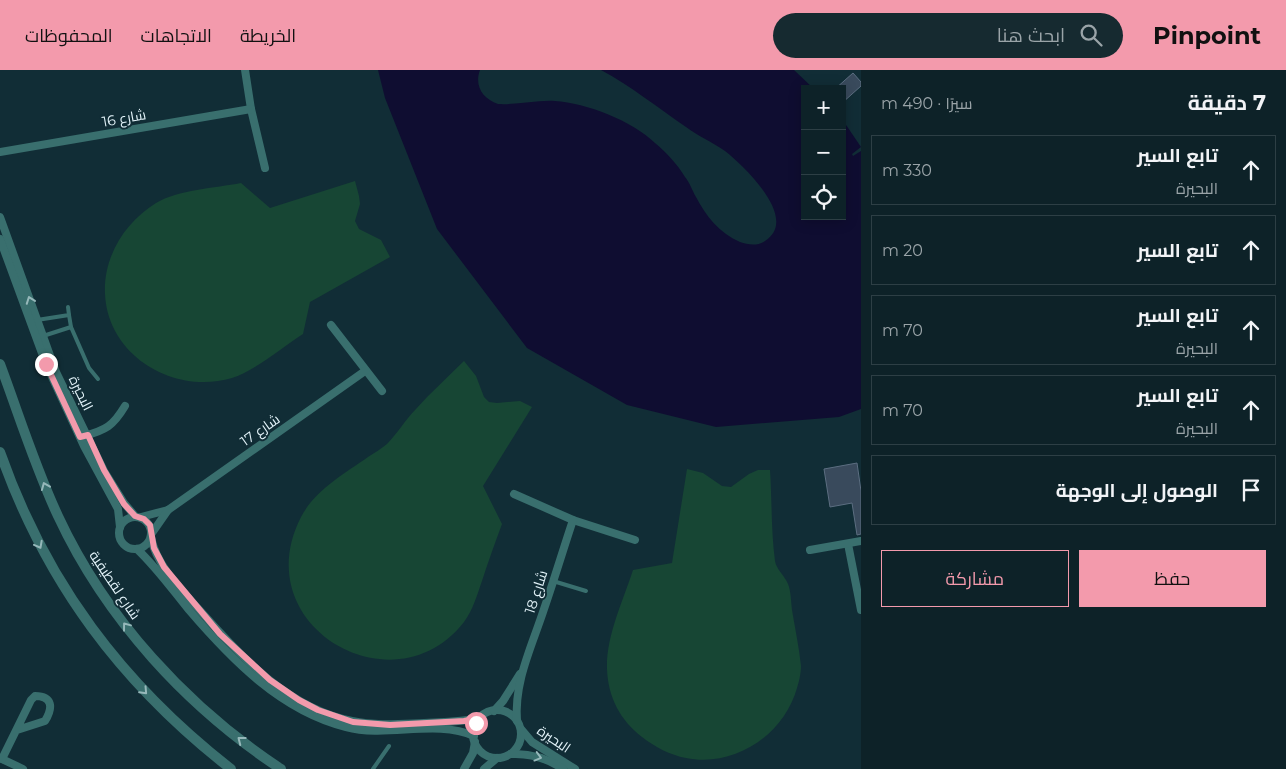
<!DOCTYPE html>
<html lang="ar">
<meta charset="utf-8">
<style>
:root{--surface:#0d2228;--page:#162a30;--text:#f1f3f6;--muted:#9aa4a8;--line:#2d3f45;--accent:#f39aac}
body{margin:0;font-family:Montserrat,Cairo,sans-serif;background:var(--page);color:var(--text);direction:rtl}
.controls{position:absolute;right:15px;top:15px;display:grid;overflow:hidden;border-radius:0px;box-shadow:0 2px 12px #0003}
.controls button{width:45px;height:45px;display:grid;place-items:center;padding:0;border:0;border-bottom:1px solid var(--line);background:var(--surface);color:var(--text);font:25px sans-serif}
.stop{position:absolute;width:15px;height:15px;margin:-11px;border:4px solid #f39aac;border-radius:50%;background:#fff}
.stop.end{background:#f39aac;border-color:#fff;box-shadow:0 1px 5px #0008}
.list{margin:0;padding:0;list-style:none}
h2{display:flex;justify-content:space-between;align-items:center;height:65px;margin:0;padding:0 20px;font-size:21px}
h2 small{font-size:16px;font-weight:400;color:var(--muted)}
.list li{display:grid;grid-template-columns:32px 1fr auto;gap:15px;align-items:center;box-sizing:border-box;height:70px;margin:0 10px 10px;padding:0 10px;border:1px solid var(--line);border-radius:0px}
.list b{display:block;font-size:19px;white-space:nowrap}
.list p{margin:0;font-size:16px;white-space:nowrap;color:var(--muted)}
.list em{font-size:16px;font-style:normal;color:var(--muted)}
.actions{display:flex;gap:10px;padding:15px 20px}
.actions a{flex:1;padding:11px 0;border:1px solid var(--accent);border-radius:0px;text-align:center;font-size:18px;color:var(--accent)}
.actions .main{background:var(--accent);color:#111}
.icon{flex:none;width:28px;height:28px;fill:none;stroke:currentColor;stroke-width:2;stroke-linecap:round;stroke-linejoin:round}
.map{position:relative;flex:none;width:861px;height:699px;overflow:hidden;direction:ltr}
header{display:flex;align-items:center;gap:30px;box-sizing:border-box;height:70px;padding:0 25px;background:var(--accent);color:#111}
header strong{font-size:24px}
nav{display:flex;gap:28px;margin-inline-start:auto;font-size:18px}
.search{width:350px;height:45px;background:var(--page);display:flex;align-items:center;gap:12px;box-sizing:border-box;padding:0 18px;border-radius:28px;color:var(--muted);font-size:19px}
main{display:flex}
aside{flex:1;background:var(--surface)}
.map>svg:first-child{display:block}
.green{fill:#174634}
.water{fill:#0f0d31}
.building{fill:#394a5c;stroke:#5c6e81}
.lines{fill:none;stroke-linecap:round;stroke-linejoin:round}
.service{stroke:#396f6e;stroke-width:4}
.minor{stroke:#396f6e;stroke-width:8}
.tertiary{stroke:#396f6e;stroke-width:10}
.oneway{stroke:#96b8ba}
.route{stroke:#f39aac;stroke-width:6}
.labels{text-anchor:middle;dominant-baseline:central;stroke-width:4;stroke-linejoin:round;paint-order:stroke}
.street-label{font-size:14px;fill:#e3f3f9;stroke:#112d36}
</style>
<header>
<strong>Pinpoint</strong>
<div class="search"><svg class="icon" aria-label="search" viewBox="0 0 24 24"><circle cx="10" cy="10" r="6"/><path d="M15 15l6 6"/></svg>ابحث هنا</div>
<nav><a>الخريطة</a><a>الاتجاهات</a><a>المحفوظات</a></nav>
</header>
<main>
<aside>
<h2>7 دقيقة<small>سيرًا · 490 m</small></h2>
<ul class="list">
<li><svg class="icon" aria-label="ahead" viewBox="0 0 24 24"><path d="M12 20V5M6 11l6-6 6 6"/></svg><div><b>تابع السير</b><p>البحيرة</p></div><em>330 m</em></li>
<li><svg class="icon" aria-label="ahead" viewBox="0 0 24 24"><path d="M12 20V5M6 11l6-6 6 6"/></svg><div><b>تابع السير</b></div><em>20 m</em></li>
<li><svg class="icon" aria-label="ahead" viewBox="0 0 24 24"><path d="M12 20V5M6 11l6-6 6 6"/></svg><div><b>تابع السير</b><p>البحيرة</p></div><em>70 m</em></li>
<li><svg class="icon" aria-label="ahead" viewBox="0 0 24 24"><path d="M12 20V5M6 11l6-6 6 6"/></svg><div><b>تابع السير</b><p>البحيرة</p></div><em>70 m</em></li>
<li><svg class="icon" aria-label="arrive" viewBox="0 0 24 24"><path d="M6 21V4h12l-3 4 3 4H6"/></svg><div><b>الوصول إلى الوجهة</b></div></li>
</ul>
<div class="actions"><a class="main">حفظ</a><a>مشاركة</a></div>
</aside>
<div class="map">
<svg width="861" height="699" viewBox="0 0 861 699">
<rect width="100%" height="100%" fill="#112d36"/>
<g class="green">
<path d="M 355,111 L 359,126 L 360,134 L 355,151 L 359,159 L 381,170 L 390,187 L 310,232 L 303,264 C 283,277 254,301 232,308 C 175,325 108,287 105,224 C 103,187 125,152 156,133 C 178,120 215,118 241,113 L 270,138 Z"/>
<path d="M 464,291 L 476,306 L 484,327 L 489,332 L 497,333 L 520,331 L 532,337 L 483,416 L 502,454 C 495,473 488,492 482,511 C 477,525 473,540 464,552 C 394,642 245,556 301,447 C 315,420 344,404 368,387 C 374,383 381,379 387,374 C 397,364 405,350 416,339 C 431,322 448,307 464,291 Z"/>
<path d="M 687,399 L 703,403 L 722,416 L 731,417 L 749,404 L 758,400 L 770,400 C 772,430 771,461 775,491 C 776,499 785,506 788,514 C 791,521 791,532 792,540 C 795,558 799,577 801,596 C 801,603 799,612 797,618 C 784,665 734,698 686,688 C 670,685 655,677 642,667 C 620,650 608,627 607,599 C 606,566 623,531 633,500 L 672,493 Z"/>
</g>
<path class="water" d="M 378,0 L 480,0 C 474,16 483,29 498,34 C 517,35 536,30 555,31 C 586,33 633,51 655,73 C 667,83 677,94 685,107 C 690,113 692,120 696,127 C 706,146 719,163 740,172 C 748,175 758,176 765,171 C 800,149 744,96 725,81 C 712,72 698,66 686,57 C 658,38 631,16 601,0 L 794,0 L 814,19 L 805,19 L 805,146 L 842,146 L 842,49 L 861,77 L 852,84 L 853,86 L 861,81 L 861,339 L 839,347 L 716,357 L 627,335 L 527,278 L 437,159 L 385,28 Z"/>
<g class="building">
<polygon points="853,3 861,12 861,16 842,33 842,19 835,19"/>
<polygon points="857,393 861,421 861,464 857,465 852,433 830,437 824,399"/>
</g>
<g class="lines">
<g class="service">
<polyline points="69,245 71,257"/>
<polyline points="37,250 69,245 68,237"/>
<polyline points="43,266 71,257 89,298 98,309"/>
<polyline points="553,511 586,521"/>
<polyline points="373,699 389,676"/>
</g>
<g class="minor">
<polyline points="245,0 251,39 265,98"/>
<polyline points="0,82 251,39"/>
<polyline points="0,147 56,302 104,401 124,433 135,446"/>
<polyline points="0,169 46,294 84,376 118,439 120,457"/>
<polyline points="331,255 382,321"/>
<path d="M 84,366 C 106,360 113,356 125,336"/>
<polyline points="514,424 573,450 635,470"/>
<circle cx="135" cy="463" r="16"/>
<polyline points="141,447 168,440 365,301"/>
<polyline points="152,463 168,440"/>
<path d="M 151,467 C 156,496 184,523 203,544 C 243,589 290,639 352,651 C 376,656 399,654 424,653 C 443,652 461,652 480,648"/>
<polyline points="848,474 861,540"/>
<path d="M 137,479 C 157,498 172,519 189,540 C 231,589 281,641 346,657 C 387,668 436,649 474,666"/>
<polyline points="810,480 861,471"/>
<circle cx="497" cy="664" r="24"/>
<polyline points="494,641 503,631 520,604"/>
<path d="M 517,651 C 514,611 532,576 544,539 C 554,510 563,480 573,450"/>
<polyline points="521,659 532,672 575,699"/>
<path d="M 511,684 C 530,683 547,688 563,699"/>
<polyline points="0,688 23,699"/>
<path d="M 2,689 L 31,630 L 35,626 C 53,626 53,638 45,651 L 17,660"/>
<polyline points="464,699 473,683 475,672"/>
<polyline points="484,699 497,688"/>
</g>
<g class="tertiary">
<path d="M 0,294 C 19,345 35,397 58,446 C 106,549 187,637 281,699"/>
<path d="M 0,382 C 46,513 122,614 231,699"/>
</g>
</g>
<defs><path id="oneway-chevron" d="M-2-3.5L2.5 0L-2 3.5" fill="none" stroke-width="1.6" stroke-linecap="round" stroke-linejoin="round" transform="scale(1.25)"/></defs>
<g class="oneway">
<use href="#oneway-chevron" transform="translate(30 230) rotate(-110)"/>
<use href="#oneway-chevron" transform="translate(45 416) rotate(-112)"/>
<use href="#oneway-chevron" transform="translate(39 475) rotate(62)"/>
<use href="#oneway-chevron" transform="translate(126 556) rotate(-127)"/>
<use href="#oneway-chevron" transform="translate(144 621) rotate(47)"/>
<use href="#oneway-chevron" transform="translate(241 670) rotate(-142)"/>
<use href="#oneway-chevron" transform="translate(538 687) rotate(15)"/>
</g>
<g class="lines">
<polyline class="route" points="46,294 80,367 88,365 104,400 124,434 135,446 144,449 150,455 154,478 164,497 220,564 270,610 299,630 318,640 353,652 390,655 464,651 480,648 476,653"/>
</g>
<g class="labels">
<g class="street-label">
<text transform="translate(124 48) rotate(-10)">شارع 16</text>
<text transform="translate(81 323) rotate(64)">البحيرة</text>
<text transform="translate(260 360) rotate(-35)">شارع 17</text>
<text transform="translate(115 515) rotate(56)">شارع لقطيفية</text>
<text transform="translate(536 522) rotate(-72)">شارع 18</text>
<text transform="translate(554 669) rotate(34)">البحيرة</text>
</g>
</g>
</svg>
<div class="controls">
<button>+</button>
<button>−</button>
<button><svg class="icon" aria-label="locate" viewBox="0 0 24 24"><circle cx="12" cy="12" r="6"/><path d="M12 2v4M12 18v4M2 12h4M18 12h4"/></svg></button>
</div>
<div class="stop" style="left:476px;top:653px"></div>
<div class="stop end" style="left:46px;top:294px"></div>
</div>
</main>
